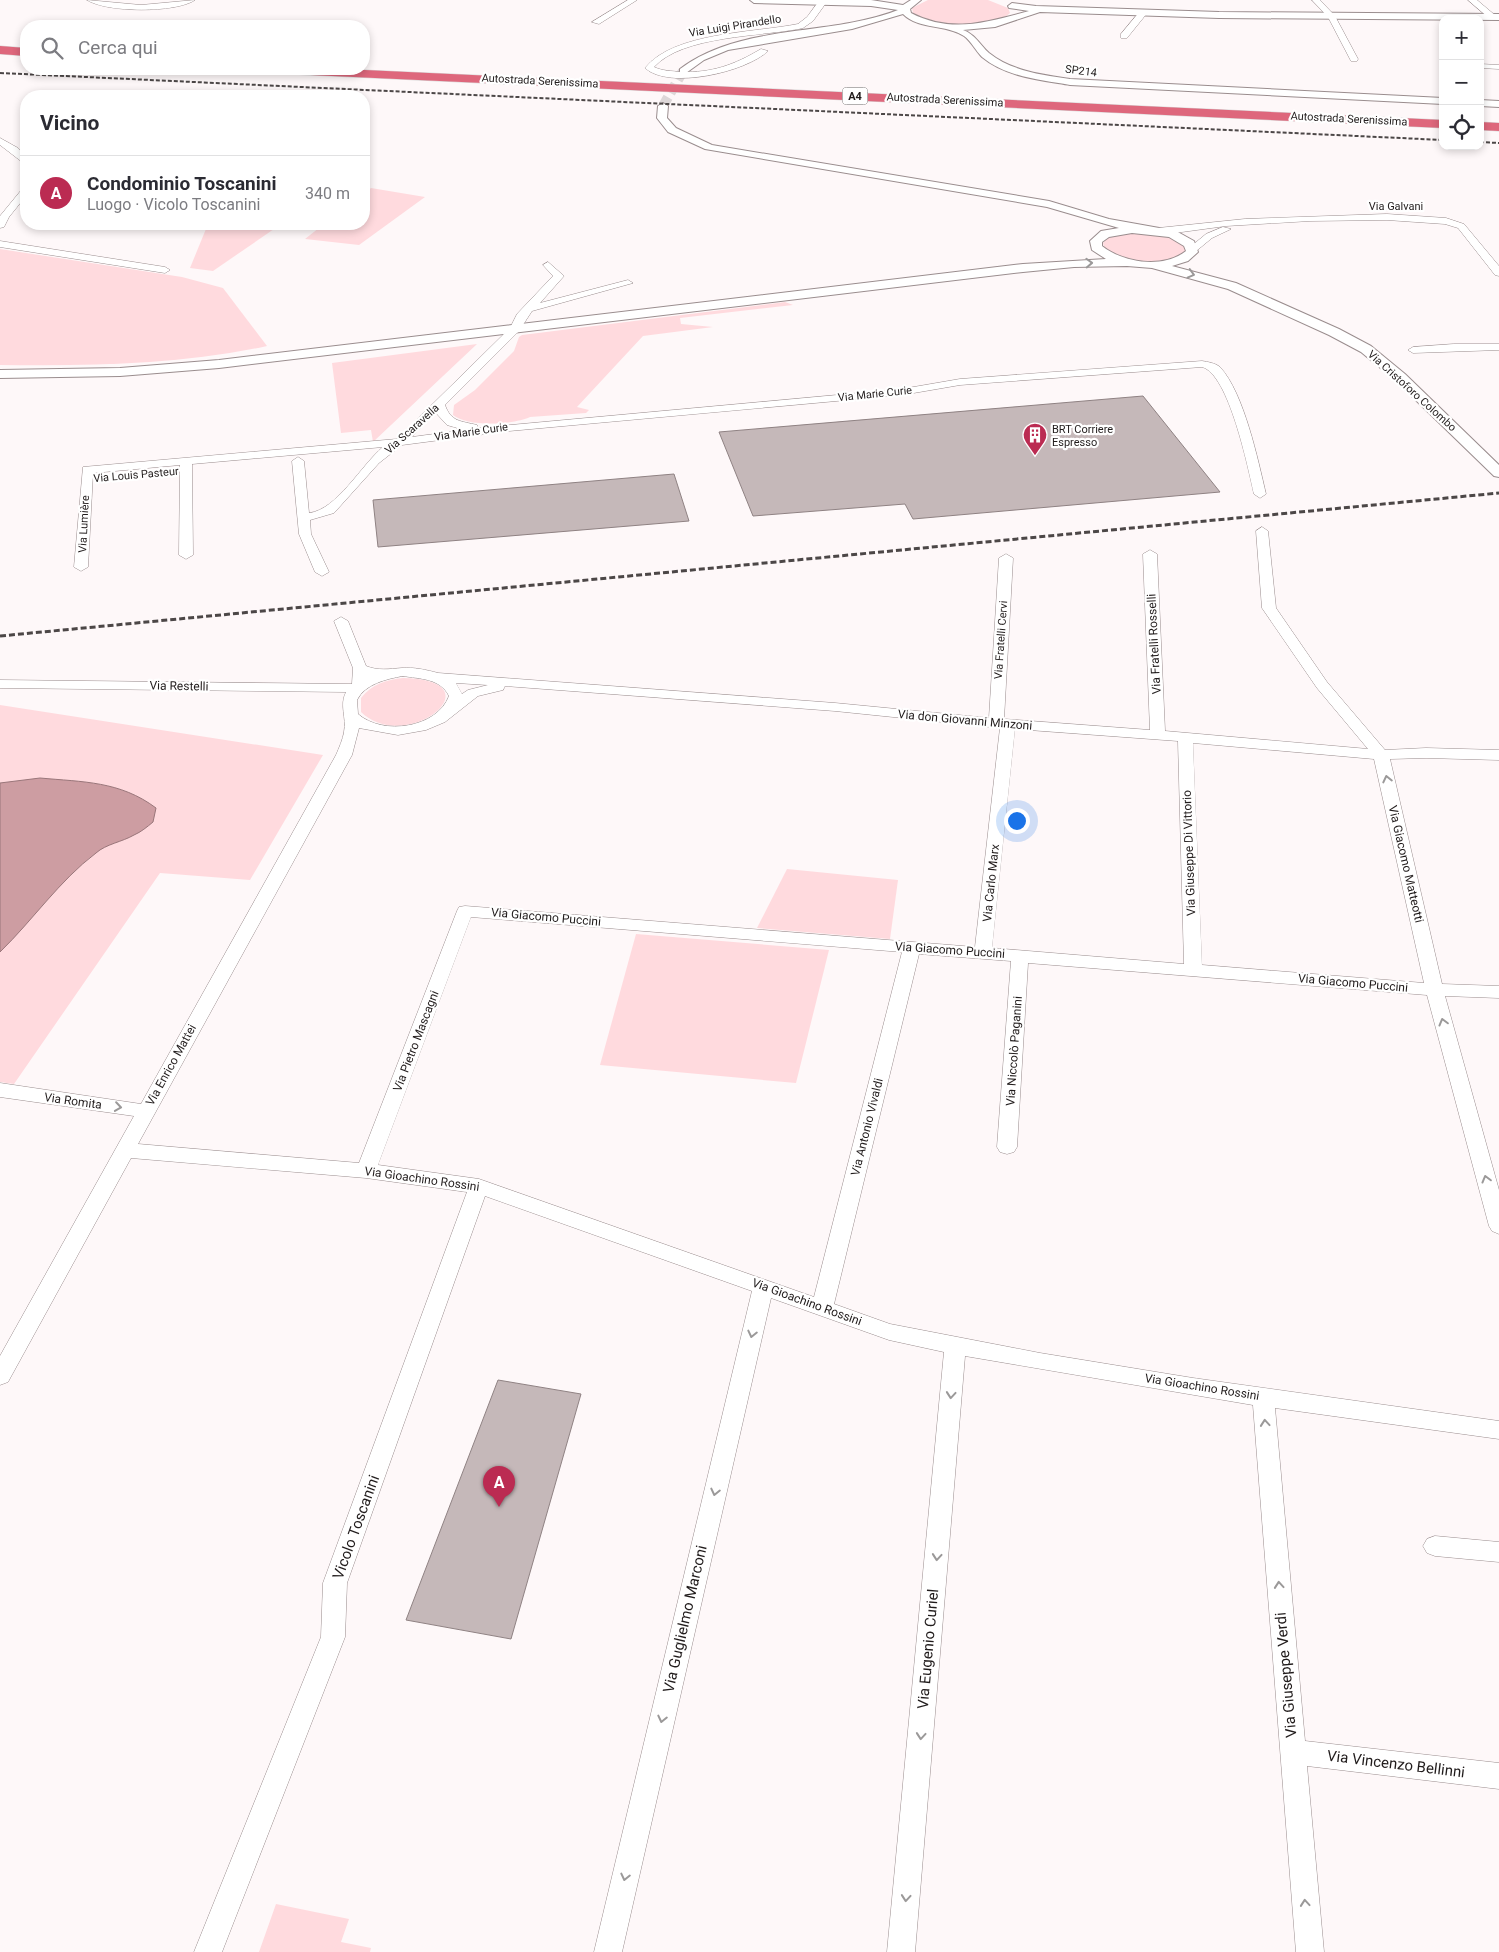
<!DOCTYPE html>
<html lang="it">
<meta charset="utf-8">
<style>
:root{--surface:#fff;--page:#f7f7f7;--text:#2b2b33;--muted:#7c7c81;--line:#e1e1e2;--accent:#bb2b52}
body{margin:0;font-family:Roboto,sans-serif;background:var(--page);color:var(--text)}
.controls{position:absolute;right:15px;top:15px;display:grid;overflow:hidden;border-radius:10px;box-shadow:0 2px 8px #0003}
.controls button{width:45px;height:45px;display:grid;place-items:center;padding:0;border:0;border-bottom:1px solid var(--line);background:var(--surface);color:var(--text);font:25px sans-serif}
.you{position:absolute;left:1016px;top:820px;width:18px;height:18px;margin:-12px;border:4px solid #fff;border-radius:50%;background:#1a73e8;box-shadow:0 0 0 8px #1a73e833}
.badge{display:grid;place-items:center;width:32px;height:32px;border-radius:50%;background:var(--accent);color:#fff;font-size:16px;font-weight:700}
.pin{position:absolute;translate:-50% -41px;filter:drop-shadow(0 1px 2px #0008)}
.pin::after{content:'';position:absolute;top:26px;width:18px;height:15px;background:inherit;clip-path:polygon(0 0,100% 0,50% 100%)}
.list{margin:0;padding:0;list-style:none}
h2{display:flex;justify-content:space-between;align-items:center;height:65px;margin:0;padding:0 20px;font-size:21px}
h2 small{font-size:16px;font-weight:400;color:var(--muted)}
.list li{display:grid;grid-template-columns:32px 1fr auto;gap:15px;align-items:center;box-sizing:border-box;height:75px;padding:0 20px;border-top:1px solid var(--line)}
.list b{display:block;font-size:19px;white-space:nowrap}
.list p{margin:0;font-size:16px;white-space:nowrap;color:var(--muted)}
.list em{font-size:16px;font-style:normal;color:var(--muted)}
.icon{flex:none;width:28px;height:28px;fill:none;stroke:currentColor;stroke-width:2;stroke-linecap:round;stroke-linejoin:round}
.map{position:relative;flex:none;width:1499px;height:1952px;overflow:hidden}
.search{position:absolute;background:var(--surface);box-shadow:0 2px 8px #0003;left:20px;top:20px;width:350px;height:55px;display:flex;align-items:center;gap:12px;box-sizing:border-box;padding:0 18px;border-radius:20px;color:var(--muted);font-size:19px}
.panel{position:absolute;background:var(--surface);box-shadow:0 2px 8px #0003;left:20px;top:90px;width:350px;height:140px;border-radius:20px}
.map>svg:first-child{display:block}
.green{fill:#ffdade}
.water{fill:#cd9da2;stroke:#99767a}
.building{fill:#c5b8b9;stroke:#8f8283}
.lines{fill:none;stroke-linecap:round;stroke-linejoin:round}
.tertiary-tunnel{stroke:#ddd7d8;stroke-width:10;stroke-dasharray:10 5;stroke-linecap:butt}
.minor-casing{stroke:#9a8d8e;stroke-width:1}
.tertiary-casing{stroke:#9a8d8e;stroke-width:2}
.motorway-casing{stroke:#d7d6d6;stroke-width:1}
.minor{fill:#fff;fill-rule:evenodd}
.tertiary{fill:#fff;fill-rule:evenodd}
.motorway{fill:#de677c;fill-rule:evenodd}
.rail-far1{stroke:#4c4747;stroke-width:2;stroke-dasharray:4 2;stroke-linecap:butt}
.rail{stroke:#4c4747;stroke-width:3;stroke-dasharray:6 3;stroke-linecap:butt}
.oneway{stroke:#9b9999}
.labels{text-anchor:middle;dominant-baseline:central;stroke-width:4.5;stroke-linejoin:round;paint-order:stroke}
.far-street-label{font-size:11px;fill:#211c1c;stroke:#fff}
.shield{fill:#fff;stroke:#646060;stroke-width:1}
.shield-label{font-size:11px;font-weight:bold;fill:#211c1c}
.far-poi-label{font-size:11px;fill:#211c1c;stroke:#fff;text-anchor:start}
.street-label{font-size:12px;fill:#211c1c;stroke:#fff}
.near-street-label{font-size:15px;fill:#211c1c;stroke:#fff}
</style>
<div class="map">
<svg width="1499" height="1952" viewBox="0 0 1499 1952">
<rect width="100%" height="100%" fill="#fef8f9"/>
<g class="green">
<path d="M 928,0 L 988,0 L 1008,8 L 1010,13 C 991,31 935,26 913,13 L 912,8 Z"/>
<polygon points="371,188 425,197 359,245 305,239 324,224 364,224 364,194"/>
<polygon points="208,224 239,224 274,229 213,271 190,268"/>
<path d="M 1133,232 L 1164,235 L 1184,244 L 1186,250 C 1167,273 1126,260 1105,249 L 1103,243 L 1108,237 Z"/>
<path d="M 0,249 L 182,277 L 223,288 L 267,346 C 180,365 90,366 0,365 Z"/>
<path d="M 785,302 L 793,305 L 680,318 L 681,324 L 713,327 L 643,336 L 577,407 L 589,410 L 586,413 L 530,417 C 513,425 467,427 453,415 L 454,405 L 475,390 L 514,351 L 519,337 L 522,335 Z"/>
<polygon points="477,344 373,442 371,430 341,433 332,363"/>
<path d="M 403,678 C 500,680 407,756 361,712 L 361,698 C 372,684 386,680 403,678 Z"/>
<polygon points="0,705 323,755 250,880 160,873 14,1084 0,1082"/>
<polygon points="787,869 898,880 890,939 757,928"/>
<polygon points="636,934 829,950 796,1083 600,1065"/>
<polygon points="276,1904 349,1919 341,1942 371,1948 370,1952 259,1952"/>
</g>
<path class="water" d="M 40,778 C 83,782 120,781 156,808 L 153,822 C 147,827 141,832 134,835 C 122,842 106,844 96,853 C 59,881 33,920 0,952 L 0,783 Z"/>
<g class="building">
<polygon points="1143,396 1220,492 913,519 905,504 753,516 719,432"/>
<polygon points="674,474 689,521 378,547 373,500"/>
<polygon points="498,1380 581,1394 511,1639 406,1620"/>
</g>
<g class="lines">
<polyline class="tertiary-tunnel" points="663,106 683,71"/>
<defs>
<g id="minor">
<path d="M 87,0 L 141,5 L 195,0 C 176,13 107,13 87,0 Z"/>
<polygon points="628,0 637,0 599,24 592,22"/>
<polygon points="1312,0 1320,0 1335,16 1358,59 1357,61 1351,61 1328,17"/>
<polygon points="1468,0 1477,0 1496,16 1489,18"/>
<path d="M 819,1 L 826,3 L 813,21 L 803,28 C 761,37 683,35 654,67 C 662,71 672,71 681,72 C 712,73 734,65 761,49 L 768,51 C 746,72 669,90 645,68 C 674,32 754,33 798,24 L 807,17 Z"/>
<polygon points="1141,10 1148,12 1127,38 1121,38 1121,34"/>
<polygon points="1480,64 1499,65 1499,69 1480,68"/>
<polygon points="0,138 18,148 26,157 26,165 0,145"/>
<polygon points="26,187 26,196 9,217 4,227 0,228 0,216 23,188"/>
<polygon points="1387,214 1446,218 1464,224 1499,266 1499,276 1495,275 1462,233 1458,228 1445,224 1387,220 1310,221 1226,226 1167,234 1158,234 1153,231 1158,228 1245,219"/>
<polygon points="1223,227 1231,229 1212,238 1195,252 1189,252 1189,248 1206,234"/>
<polygon points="0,241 165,267 170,270 165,273 0,247"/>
<path d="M 548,262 L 564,276 L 540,303 L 628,280 L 633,283 L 532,311 L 519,331 L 445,405 C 451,422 461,421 477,425 L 478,428 L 902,389 L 960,379 L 1202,361 C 1208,362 1215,363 1220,367 C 1244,393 1258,460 1266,494 L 1260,498 L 1254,494 C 1248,468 1229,374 1202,367 L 960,385 L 902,395 L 509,431 L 402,445 L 379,463 L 334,513 L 310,520 L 311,534 L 329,572 L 322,576 L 315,572 L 299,534 L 292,461 L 298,457 L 304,461 L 309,513 C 337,510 362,464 383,447 L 192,464 L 193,555 L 186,559 L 179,555 L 180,465 L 93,473 L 88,567 L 81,571 L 74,567 L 83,467 L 397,439 L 510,328 L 517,314 L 553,276 L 543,265 ZM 436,413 L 447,425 L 464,430 L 412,437 Z"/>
<polygon points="1454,344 1499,344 1499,350 1413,353 1408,350 1413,347"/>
<path d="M 1262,527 L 1268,531 L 1276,608 L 1327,682 L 1385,750 L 1426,748 L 1499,750 L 1499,760 L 1426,758 L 1390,759 L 1442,984 L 1499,986 L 1499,998 L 1445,996 L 1499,1190 L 1499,1234 L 1492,1231 L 1489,1226 L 1427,995 L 1028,963 L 1017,1147 L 1014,1152 L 1007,1154 L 1000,1152 L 997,1147 L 1011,961 L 919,954 L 834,1304 L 890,1324 L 1040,1353 L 1193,1378 L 1499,1421 L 1499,1439 L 1275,1408 L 1305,1741 L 1499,1763 L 1499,1789 L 1307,1766 L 1324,1952 L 1296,1952 L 1253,1405 L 965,1356 L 915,1952 L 887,1952 L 944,1352 L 889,1340 L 771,1298 L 622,1952 L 594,1952 L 752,1291 L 485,1196 L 347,1583 L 345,1637 L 222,1952 L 194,1952 L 321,1637 L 323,1583 L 467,1192 L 366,1178 L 131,1158 L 8,1382 L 0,1385 L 0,1356 L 134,1116 L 0,1097 L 0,1083 L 141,1104 L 336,755 C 339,748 343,739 344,732 C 347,717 339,706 346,692 L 0,688 L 0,680 L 352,684 L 353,668 L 334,621 L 341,617 L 348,621 L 366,666 C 378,671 389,669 402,668 C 413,667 427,670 438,673 L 835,703 L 989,718 L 999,558 L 1006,554 L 1013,558 L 1004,719 L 1150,730 L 1143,554 L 1150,550 L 1157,554 L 1165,731 L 1368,749 L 1317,688 L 1262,608 L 1256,531 ZM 403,676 C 420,679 440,678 449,696 C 437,728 383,736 358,714 L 357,700 C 365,684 386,679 403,676 ZM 456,683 L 488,685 L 468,690 L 462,694 ZM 505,686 L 835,711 L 1000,728 L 975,947 L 465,906 L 459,907 L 457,911 L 359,1163 L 138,1144 L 352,755 L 359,728 L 398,735 L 426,730 L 445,722 L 478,696 L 503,690 ZM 1015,729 L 1178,741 L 1184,964 L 992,948 ZM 1193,743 L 1374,759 L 1424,983 L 1202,965 ZM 471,917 L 902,952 L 814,1297 L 479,1179 L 378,1165 Z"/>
<polygon points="1435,1536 1499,1542 1499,1562 1435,1556 1427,1553 1423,1546 1427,1539"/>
</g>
<g id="tertiary">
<path d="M 750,0 L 871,0 L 903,5 L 911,0 L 921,0 L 910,9 L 911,13 C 951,34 988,22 1029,11 L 1009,8 L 1008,6 L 1012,3 L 1036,6 L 1219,12 L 1499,14 L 1499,20 L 1219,18 L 1040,12 L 995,27 L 963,30 C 975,34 980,45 989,53 C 1011,71 1043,75 1070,79 L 1443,98 L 1443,104 L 1070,85 C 1041,80 1006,77 982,57 C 976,51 971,41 964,36 C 946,24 919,30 903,14 L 852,29 L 728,50 L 704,60 L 686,73 L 680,73 L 680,69 C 741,23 828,37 898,10 L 871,6 L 754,3 Z"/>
<polygon points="1480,100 1499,101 1499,107 1480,106"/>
<path d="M 663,103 L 668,106 L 667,118 L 676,128 L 712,145 L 1049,201 L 1109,219 L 1176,231 L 1194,241 L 1198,252 L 1188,261 L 1172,266 L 1236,283 L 1339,329 L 1371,346 L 1405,374 L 1499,465 L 1499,477 L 1494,476 L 1395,380 L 1361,352 L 1329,335 L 1228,289 L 1152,268 L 1127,266 L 1074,267 L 1023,272 L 219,368 L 120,376 L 0,378 L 0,370 L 120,368 L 219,360 L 1023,264 L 1106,259 L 1092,250 L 1090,241 L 1101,231 L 1119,228 L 1047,207 L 705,149 L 668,132 L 657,118 L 658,106 ZM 1132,233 L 1169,237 L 1184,246 L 1186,251 C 1163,269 1124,263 1102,246 L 1102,242 L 1109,237 Z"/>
</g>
<g id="motorway">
<polygon points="0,46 26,48 26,56 0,54"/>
<polygon points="261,69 343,69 1443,120 1443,128 267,73"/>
<polygon points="1480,122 1499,123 1499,131 1480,130"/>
</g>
</defs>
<use href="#minor" class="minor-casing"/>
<use href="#tertiary" class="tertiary-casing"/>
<use href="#motorway" class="motorway-casing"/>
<use href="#minor" class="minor"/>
<use href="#tertiary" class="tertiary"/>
<use href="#motorway" class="motorway"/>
<g class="rail-far1">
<polyline points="0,73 1443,140"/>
<polyline points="1480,142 1499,143"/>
</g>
<polyline class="rail" points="0,636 1499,493"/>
</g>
<defs><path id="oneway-chevron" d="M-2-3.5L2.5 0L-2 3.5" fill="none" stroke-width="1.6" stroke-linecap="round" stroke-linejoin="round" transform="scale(1.25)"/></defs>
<g class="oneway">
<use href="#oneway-chevron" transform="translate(1089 263) rotate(-2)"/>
<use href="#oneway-chevron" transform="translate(1191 274) rotate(15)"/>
<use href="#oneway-chevron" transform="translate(1387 779) rotate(-103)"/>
<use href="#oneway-chevron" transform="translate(1443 1022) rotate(-105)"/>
<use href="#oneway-chevron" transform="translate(118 1107) rotate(8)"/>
<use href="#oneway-chevron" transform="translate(1486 1179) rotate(-105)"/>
<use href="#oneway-chevron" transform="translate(752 1334) rotate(103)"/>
<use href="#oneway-chevron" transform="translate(951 1395) rotate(95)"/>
<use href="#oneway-chevron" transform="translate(1265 1423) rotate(-95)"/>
<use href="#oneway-chevron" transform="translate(715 1492) rotate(103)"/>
<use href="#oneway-chevron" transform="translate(937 1557) rotate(95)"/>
<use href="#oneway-chevron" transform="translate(1279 1585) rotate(-95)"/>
<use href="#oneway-chevron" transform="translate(662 1719) rotate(103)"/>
<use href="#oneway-chevron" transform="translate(921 1736) rotate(95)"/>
<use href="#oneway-chevron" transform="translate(625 1877) rotate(103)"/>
<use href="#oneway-chevron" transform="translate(906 1898) rotate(95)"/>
<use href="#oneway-chevron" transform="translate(1305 1903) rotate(-95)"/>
</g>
<defs>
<symbol id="building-pin" viewBox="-11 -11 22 30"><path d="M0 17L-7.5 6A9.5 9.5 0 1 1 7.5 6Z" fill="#bb2b52" stroke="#fff"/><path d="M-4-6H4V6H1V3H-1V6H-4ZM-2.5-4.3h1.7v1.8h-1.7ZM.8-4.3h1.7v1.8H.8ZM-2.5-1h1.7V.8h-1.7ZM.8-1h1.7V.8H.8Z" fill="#fff"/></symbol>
</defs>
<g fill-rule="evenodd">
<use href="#building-pin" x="1021" y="421" width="28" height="38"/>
</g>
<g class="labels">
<g class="far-street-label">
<text transform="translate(735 26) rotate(-9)">Via Luigi Pirandello</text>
<text transform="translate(1081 71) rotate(7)">SP214</text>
<text transform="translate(540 81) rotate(3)">Autostrada Serenissima</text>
<text transform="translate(945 100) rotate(3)">Autostrada Serenissima</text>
<text transform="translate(1349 119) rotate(3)">Autostrada Serenissima</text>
<text x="1396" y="206">Via Galvani</text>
<text transform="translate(1412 391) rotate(42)">Via Cristoforo Colombo</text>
<text transform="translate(875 394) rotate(-6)">Via Marie Curie</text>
<text transform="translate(412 429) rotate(-42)">Via Scaravella</text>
<text transform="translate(471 432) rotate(-8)">Via Marie Curie</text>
<text transform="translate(136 475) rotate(-5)">Via Louis Pasteur</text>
<text transform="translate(84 524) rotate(-87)">Via Lumière</text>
<text transform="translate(1001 640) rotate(-86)">Via Fratelli Cervi</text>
</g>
<rect class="shield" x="842.5" y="87.5" width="25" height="17" rx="4"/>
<g class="shield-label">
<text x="855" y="96">A4</text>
</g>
<g class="far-poi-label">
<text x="1052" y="429">BRT Corriere<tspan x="1052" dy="13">Espresso</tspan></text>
</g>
<g class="street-label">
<text transform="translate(1154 644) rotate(-93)">Via Fratelli Rosselli</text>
<text transform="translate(179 686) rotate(1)">Via Restelli</text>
<text transform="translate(965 720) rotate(5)">Via don Giovanni Minzoni</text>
<text transform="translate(1189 853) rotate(-92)">Via Giuseppe Di Vittorio</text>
<text transform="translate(1406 864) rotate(77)">Via Giacomo Matteotti</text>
<text transform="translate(991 883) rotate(-84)">Via Carlo Marx</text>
<text transform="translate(546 917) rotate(5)">Via Giacomo Puccini</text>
<text transform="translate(950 950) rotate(4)">Via Giacomo Puccini</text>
<text transform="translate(1353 983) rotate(5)">Via Giacomo Puccini</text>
<text transform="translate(416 1041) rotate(-69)">Via Pietro Mascagni</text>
<text transform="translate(1014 1051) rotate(-86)">Via Niccolò Paganini</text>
<text transform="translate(171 1065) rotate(-61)">Via Enrico Mattei</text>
<text transform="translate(73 1101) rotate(8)">Via Romita</text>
<text transform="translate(867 1127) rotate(-76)">Via Antonio Vivaldi</text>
<text transform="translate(422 1179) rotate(8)">Via Gioachino Rossini</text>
<text transform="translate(807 1302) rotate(20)">Via Gioachino Rossini</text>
<text transform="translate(1202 1387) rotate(9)">Via Gioachino Rossini</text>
</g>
<g class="near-street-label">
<text transform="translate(356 1527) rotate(-70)">Vicolo Toscanini</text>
<text transform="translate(685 1619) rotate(-77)">Via Guglielmo Marconi</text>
<text transform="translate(928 1649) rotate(-85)">Via Eugenio Curiel</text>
<text transform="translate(1286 1675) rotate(-95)">Via Giuseppe Verdi</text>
<text transform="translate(1396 1764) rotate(7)">Via Vincenzo Bellinni</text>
</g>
</g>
</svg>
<div class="controls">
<button>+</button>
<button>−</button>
<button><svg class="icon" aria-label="locate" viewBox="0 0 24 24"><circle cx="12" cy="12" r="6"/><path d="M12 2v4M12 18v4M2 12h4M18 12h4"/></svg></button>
</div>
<div class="you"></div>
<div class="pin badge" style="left:499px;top:1507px">A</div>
<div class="search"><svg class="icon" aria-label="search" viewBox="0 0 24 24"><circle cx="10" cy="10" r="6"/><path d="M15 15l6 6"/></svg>Cerca qui</div>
<section class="panel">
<h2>Vicino<small></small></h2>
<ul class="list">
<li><span class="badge">A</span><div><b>Condominio Toscanini</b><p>Luogo · Vicolo Toscanini</p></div><em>340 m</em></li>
</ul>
</section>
</div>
